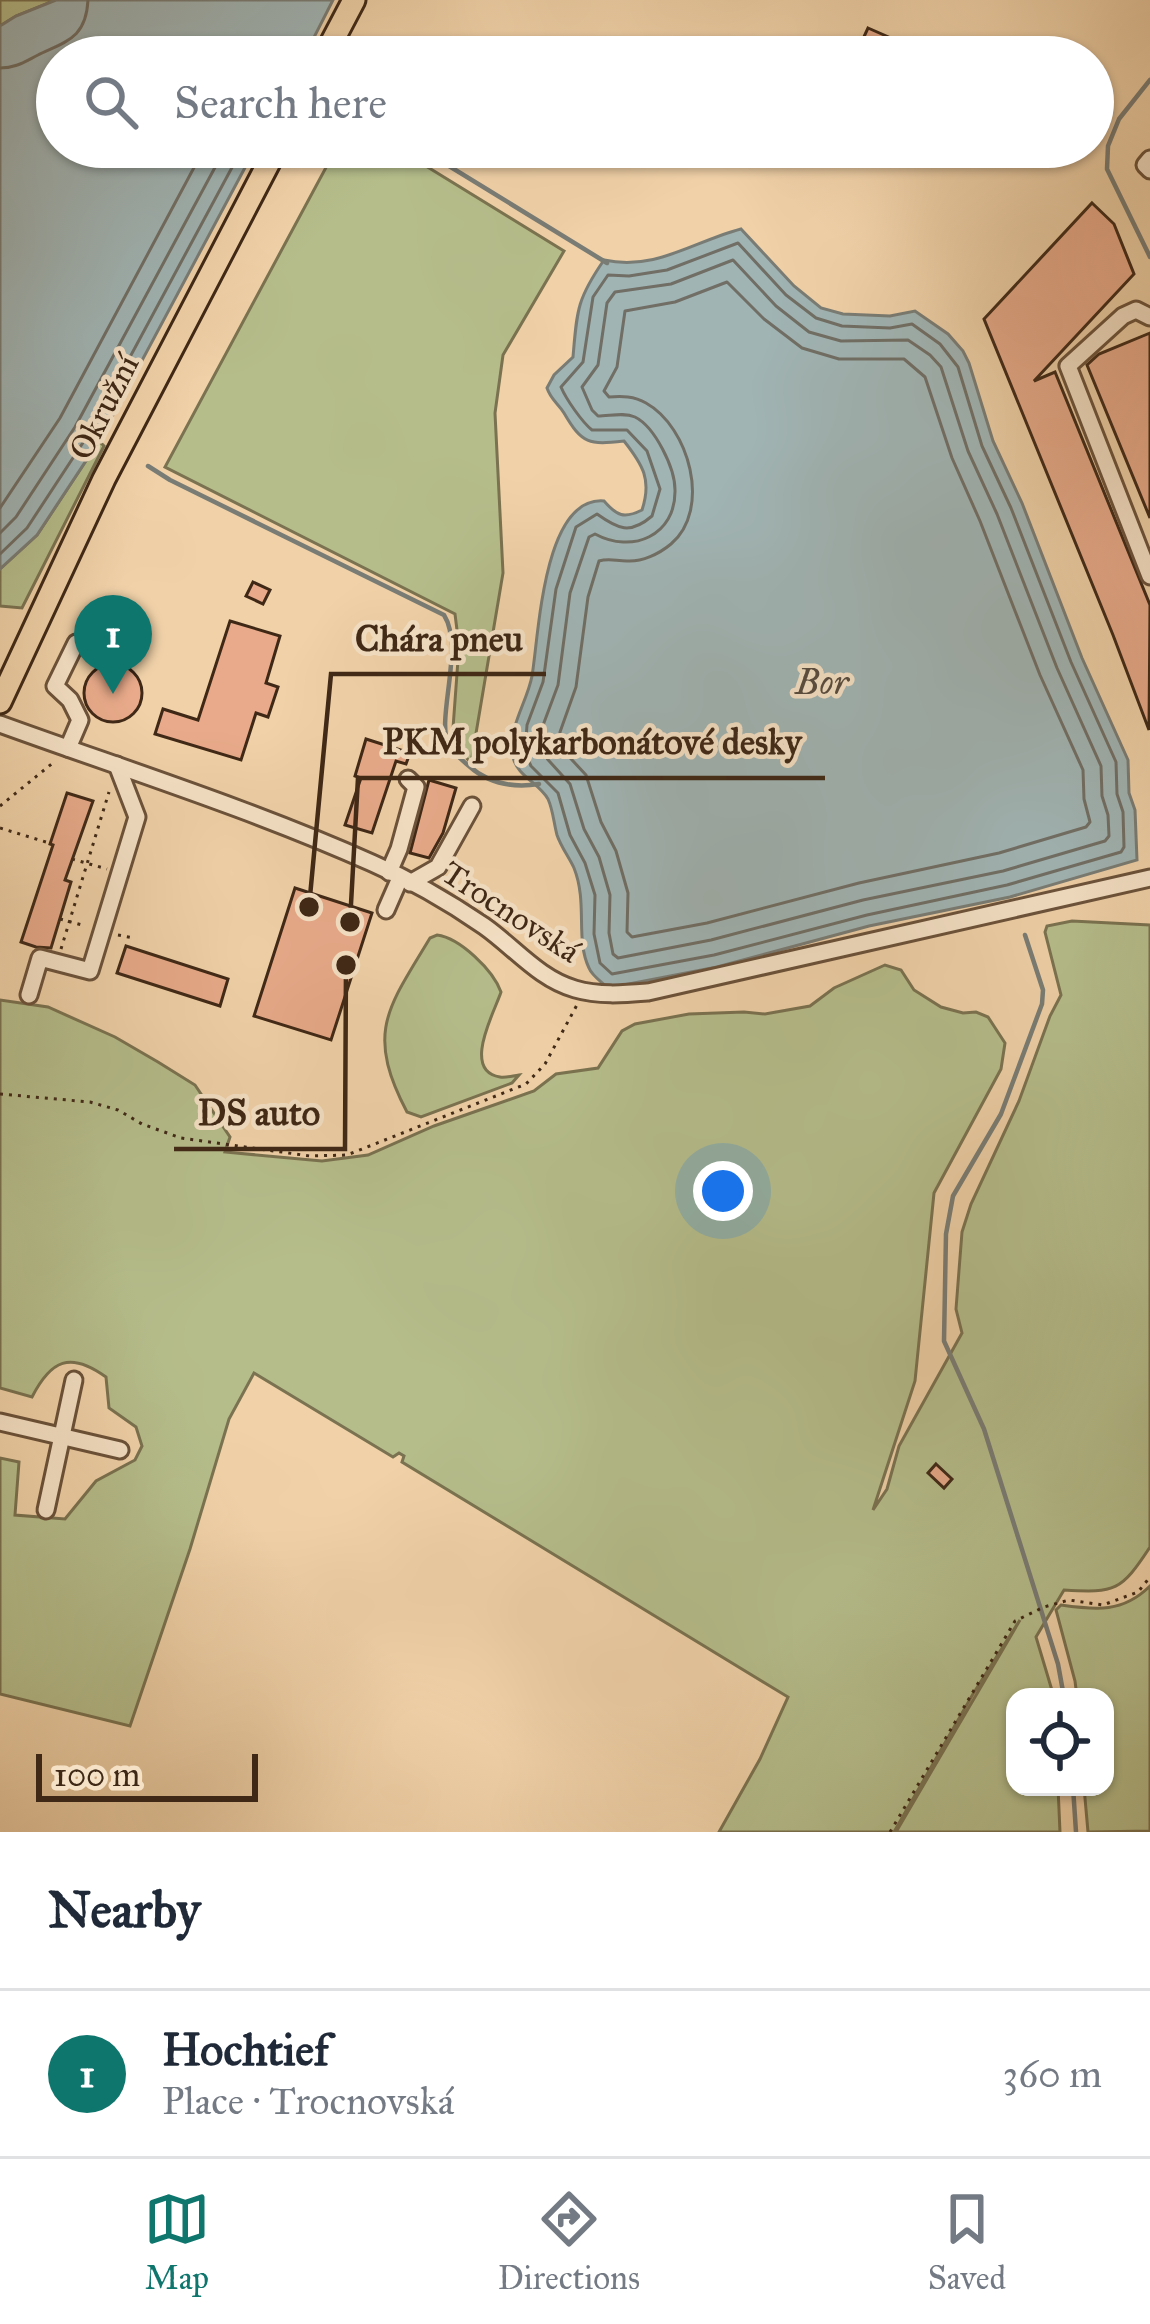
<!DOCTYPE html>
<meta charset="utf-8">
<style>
:root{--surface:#fff;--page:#f2f2f3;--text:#1f2937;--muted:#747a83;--line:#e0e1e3;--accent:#0f766e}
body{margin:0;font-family:"IM FELL Great Primer",serif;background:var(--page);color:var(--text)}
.controls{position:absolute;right:36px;bottom:36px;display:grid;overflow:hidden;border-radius:24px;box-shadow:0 3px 9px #0004}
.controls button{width:108px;height:108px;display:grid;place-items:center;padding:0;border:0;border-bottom:3px solid var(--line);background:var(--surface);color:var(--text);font:60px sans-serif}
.scale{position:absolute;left:36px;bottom:30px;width:222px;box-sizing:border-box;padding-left:12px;border:6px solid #3f2816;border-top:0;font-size:33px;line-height:42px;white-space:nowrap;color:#3f2816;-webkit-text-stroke:9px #f5e1c6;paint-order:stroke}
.you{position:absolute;left:723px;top:1191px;width:42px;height:42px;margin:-30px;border:9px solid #fff;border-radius:50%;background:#1a73e8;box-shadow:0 0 0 18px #1a73e833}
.badge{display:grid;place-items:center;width:78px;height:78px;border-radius:50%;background:var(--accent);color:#fff;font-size:39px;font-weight:700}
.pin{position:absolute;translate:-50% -99px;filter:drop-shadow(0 3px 6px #0008)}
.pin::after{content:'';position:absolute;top:63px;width:42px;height:36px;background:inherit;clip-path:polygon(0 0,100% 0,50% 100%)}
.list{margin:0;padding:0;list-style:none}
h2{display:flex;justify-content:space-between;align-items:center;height:156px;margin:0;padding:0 48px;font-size:51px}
h2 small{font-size:39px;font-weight:400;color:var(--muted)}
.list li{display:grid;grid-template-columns:78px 1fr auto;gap:36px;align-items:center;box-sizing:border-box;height:168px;padding:0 48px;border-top:3px solid var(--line)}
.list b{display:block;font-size:45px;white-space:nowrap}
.list p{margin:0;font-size:39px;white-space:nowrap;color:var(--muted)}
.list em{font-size:39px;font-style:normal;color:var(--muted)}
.icon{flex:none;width:66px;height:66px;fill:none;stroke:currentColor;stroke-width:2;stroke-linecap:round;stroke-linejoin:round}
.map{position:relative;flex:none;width:1150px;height:1832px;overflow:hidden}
.search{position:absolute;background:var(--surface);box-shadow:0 3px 9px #0004;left:36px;right:36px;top:36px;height:132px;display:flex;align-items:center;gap:30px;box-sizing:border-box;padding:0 42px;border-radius:66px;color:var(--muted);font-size:45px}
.sheet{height:324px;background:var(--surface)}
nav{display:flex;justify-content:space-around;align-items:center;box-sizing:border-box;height:168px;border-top:3px solid var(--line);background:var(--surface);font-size:33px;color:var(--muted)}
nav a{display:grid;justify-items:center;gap:6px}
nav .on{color:var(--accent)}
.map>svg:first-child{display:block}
.green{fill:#b5bd8b;stroke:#7a7250;stroke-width:3}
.water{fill:#a0b4b4;stroke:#797c75;stroke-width:3}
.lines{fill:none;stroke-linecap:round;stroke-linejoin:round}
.shore{stroke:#706e65;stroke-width:3}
.stream{stroke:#797c75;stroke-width:4.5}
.building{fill:#e8aa8a;stroke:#3f2816;stroke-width:3}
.minor-casing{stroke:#6b523a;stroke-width:21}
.major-casing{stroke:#3f2816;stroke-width:27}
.path{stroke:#3f2816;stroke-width:3;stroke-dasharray:3 6;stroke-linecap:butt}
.minor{stroke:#f5e1c6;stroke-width:15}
.major{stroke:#f0d1a8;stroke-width:21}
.labels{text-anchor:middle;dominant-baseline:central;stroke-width:9;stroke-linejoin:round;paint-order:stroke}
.street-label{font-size:33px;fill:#3f2816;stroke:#f5e1c6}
.water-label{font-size:36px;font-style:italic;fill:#574b3e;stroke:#f5e1c6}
.leader{fill:none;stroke:#3f2816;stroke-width:4.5}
.callout-dot{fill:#3f2816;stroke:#f5e1c6;stroke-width:4.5}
.callout-label{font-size:36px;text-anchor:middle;font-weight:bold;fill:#3f2816;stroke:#f5e1c6;stroke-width:9;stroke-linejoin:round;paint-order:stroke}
</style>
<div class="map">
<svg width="1150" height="1832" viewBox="0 0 1150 1832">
<rect width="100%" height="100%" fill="#f0d1a8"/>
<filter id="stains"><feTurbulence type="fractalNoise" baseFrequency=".00167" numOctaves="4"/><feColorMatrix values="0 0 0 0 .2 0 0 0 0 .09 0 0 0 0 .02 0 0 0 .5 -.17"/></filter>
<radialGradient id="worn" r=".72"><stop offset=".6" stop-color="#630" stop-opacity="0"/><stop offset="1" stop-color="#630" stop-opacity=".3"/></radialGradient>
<g class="green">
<polygon points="0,0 56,0 16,16 0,26"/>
<polygon points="337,147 395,147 564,251 503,355 495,413 503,573 471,763 452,742 459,646 455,614 165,467"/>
<polygon points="99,441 104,446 22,608 0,606 0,569 37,535"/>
<path d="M 1072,921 L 1150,925 L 1150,1547 C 1121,1591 1116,1593 1064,1590 L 1036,1637 L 1054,1697 L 1015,1697 L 1015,1787 L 1058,1787 L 1060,1832 L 896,1832 L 1020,1620 L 973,1694 L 894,1832 L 719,1832 L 760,1759 L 788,1697 L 402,1462 L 404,1456 L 399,1453 L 393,1457 L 254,1373 L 229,1419 L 190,1549 L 130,1726 L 0,1694 L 0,1458 L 19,1462 L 15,1515 L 65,1519 L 96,1481 L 135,1460 L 142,1446 L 136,1427 L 109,1408 L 106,1377 C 70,1351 51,1360 32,1397 L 0,1388 L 0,1000 L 48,1007 L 115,1037 L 158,1062 L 195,1085 L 230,1137 L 225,1152 L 322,1161 L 368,1155 L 434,1126 L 534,1091 L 556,1074 L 598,1068 L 622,1031 L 635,1024 L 689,1014 L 744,1012 L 765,1014 L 810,1006 L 834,988 L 885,965 L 901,970 L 914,990 L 941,1007 L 963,1013 L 976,1012 L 988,1017 L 1005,1043 L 1001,1069 L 934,1193 L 915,1381 L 873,1510 L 887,1489 L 899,1446 L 962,1333 L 956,1309 L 962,1232 L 971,1204 L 1019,1101 L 1050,1016 L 1061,995 L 1045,932 L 1047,926 Z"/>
<path d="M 437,935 C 460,938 493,970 501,992 C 495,1011 461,1071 500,1077 C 506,1078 512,1076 519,1075 L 512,1083 L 421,1117 L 407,1112 C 365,1032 388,1008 430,938 Z"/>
<path d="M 1150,1586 L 1150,1831 L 1088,1832 L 1084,1787 L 1105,1787 L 1105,1697 L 1077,1697 L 1075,1681 L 1056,1610 L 1061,1605 C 1096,1610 1123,1613 1150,1586 Z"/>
</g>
<g class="water">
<polygon points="56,0 333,0 304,57 57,57 57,147 256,147 99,441 37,535 0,569 0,26 16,16"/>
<path d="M 741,229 L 794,286 L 821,308 L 843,314 L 890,316 L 915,311 L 948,334 L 963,351 L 969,363 L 993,441 L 1022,503 L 1082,658 L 1128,760 L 1129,793 L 1135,810 L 1137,860 L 1010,897 L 869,926 L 717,967 L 608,988 C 602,982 592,976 589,968 C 575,939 588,903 574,868 C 569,857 561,847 557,835 C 554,824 553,810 548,799 C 539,783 517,776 513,757 C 507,728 527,703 532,676 C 539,635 543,496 604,501 C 617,516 624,519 642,510 C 652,480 643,465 624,441 C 589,445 582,444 564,413 C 558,403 551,400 547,388 L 554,375 L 573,357 C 577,310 577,299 604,260 C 656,271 692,242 741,229 Z"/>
</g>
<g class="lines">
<g class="shore">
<path d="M 0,68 C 16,68 24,62 38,55 C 67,41 86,38 88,0"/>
<path d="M 738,243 L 786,295 L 816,318 L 842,326 L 890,328 L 912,324 L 940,344 L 958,367 L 982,446 L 1011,508 L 1071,662 L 1116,762 L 1117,794 L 1123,812 L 1124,847 L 1121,852 L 1007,885 L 867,915 L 714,955 L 612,974 L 600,963 L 594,934 L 595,895 L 585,863 L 570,835 L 558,793 L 531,766 L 525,753 L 527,725 L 543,682 L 556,589 L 576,527 L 597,514 C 618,529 630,535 652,516 L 660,489 L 647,451 L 627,430 L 592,430 C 582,422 566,399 561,387 L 583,362 L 593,297 L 608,275 L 629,276 L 667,270 Z"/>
<path d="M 733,260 L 776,306 L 809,332 L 841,341 L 908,340 L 930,355 L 941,367 L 968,451 L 997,514 L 1057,668 L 1101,766 L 1102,796 L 1108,815 L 1109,836 L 1105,841 L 1003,871 L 863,900 L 711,940 L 618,958 L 613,954 L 609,933 L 610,895 L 599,857 L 584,829 L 570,784 L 541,752 L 542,728 L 558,685 L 570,593 L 589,537 L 595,534 C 632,554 676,536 675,490 C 675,468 655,427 635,417 C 624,412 610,416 598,416 L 592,410 L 582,387 L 598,365 L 607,303 L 615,292 L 671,284 Z"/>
<path d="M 727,282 L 764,319 L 802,348 L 839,359 L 904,359 L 925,377 L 952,458 L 980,521 L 1040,675 L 1083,770 L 1084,799 L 1090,822 L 1086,827 L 999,853 L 859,883 L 707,923 L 632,937 L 627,932 L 628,893 L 616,851 L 601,822 L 586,775 L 560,747 L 560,732 L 576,687 L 588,597 L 599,561 C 609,558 616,561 627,561 C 642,562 659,554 671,544 C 712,509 689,427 646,403 C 634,396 622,396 609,397 L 604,391 L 617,367 L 625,311 L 675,302 Z"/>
<polyline points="0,508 60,418 205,147"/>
<polyline points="0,533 16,517 75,427 226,147"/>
<polyline points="0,554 27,528 88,435 243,147"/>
</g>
<g class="stream">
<polyline points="1150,80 1119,119 1108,146 1107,169 1150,257"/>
<polyline points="418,147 607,263"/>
<path d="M 148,466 L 170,480 L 444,615 C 465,648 435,720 449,746 C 453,753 462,760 469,766 C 489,784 513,788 539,784"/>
<polyline points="1025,935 1043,990 1042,1004 1001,1114 953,1196 946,1234 944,1341 984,1429 1058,1664 1064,1697"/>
<polyline points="1073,1787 1076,1832"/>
</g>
</g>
<g class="building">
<polygon points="868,28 893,39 887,52 862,41"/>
<polygon points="1092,203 1114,224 1134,274 1034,381 1055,372 1150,605 1149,730 1113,635 984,319"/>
<polygon points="1150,333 1150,518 1087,365 1099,354"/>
<polygon points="253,582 270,590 263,604 246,596"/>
<polygon points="230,621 280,636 266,683 278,687 268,717 256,713 241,760 155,734 163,709 198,720"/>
<circle cx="113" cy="693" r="29"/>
<polygon points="366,739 410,753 406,764 396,761 372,833 345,825 361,778 355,776"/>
<polygon points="429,780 456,788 443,833 429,858 410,853"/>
<polygon points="67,793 93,801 65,880 71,882 51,948 36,947 21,942 53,845 50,844"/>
<polygon points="295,888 372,913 331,1040 254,1016"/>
<polygon points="126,946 228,979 220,1006 117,973"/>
<polygon points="936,1464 952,1479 944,1488 928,1473"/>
</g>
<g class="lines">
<defs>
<g id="minor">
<polyline points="1150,159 1145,165 1150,170"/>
<polyline points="1150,317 1136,310 1123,316 1068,366 1150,576"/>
<path d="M 0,724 C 124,769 251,809 372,863 C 411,880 449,902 484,926 C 514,947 539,979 575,989 C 599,996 623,994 648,992 L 1150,878"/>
<polyline points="68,748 80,720 70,700 55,686 76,643"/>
<polyline points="389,872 399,849 416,787 408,779"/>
<polyline points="410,883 438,867 472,806"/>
<polyline points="386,910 400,878"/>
<polyline points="29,995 40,958 90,971 137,817 117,765"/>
<polyline points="0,1422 120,1450"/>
<polyline points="46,1510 74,1380"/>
</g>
<g id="major">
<polyline points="324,57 354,0"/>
<polyline points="0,702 104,479 277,147"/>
</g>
</defs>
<use href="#minor" class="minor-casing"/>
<use href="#major" class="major-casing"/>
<g class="path">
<polyline points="0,806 54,762"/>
<polyline points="0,828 46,842"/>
<polyline points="72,859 107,869"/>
<polyline points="60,919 86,926"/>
<polyline points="118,935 134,938"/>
<polyline points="61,949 109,792"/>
<polyline points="0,1094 90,1102 118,1110 142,1124 181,1138 310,1156 347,1155 526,1084 545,1064 578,1003"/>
<polyline points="890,1832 1015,1621 1044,1607 1069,1600 1103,1605 1138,1592 1150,1577"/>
</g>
<use href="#minor" class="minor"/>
<use href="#major" class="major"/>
</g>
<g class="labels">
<g class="street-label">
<text transform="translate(104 407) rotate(-63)">Okružní</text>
<text transform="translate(511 912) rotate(33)">Trocnovská</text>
</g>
<g class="water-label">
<text x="822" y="682">Bor</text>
</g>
</g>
<path class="leader" d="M309 907L331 674H546M350 922L358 778H825M346 965L345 1149H174"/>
<g class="callout-dot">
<circle cx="309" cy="907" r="12"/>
<circle cx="350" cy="922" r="12"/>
<circle cx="346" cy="965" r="12"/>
</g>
<g class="callout-label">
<text x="439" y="651">Chára pneu</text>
<text x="592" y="754">PKM polykarbonátové desky</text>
<text x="259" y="1125">DS auto</text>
</g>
<rect width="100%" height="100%" filter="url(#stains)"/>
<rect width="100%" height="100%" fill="url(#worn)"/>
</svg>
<div class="controls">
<button><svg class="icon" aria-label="locate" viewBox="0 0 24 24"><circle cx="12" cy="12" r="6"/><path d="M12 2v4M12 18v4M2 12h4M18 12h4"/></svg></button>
</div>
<div class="scale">100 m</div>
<div class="you"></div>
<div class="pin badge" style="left:113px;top:694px">1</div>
<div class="search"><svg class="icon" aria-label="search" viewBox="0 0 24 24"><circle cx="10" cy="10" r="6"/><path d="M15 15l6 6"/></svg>Search here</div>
</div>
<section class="sheet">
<h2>Nearby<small></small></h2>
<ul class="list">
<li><span class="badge">1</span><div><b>Hochtief</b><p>Place · Trocnovská</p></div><em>360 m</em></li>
</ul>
</section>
<nav>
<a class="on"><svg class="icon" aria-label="map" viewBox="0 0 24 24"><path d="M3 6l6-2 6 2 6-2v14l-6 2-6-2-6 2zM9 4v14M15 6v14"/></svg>Map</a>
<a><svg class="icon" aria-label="directions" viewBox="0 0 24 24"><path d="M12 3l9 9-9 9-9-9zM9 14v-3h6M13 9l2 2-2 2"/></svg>Directions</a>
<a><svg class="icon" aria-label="saved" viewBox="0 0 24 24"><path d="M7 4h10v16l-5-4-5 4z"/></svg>Saved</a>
</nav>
